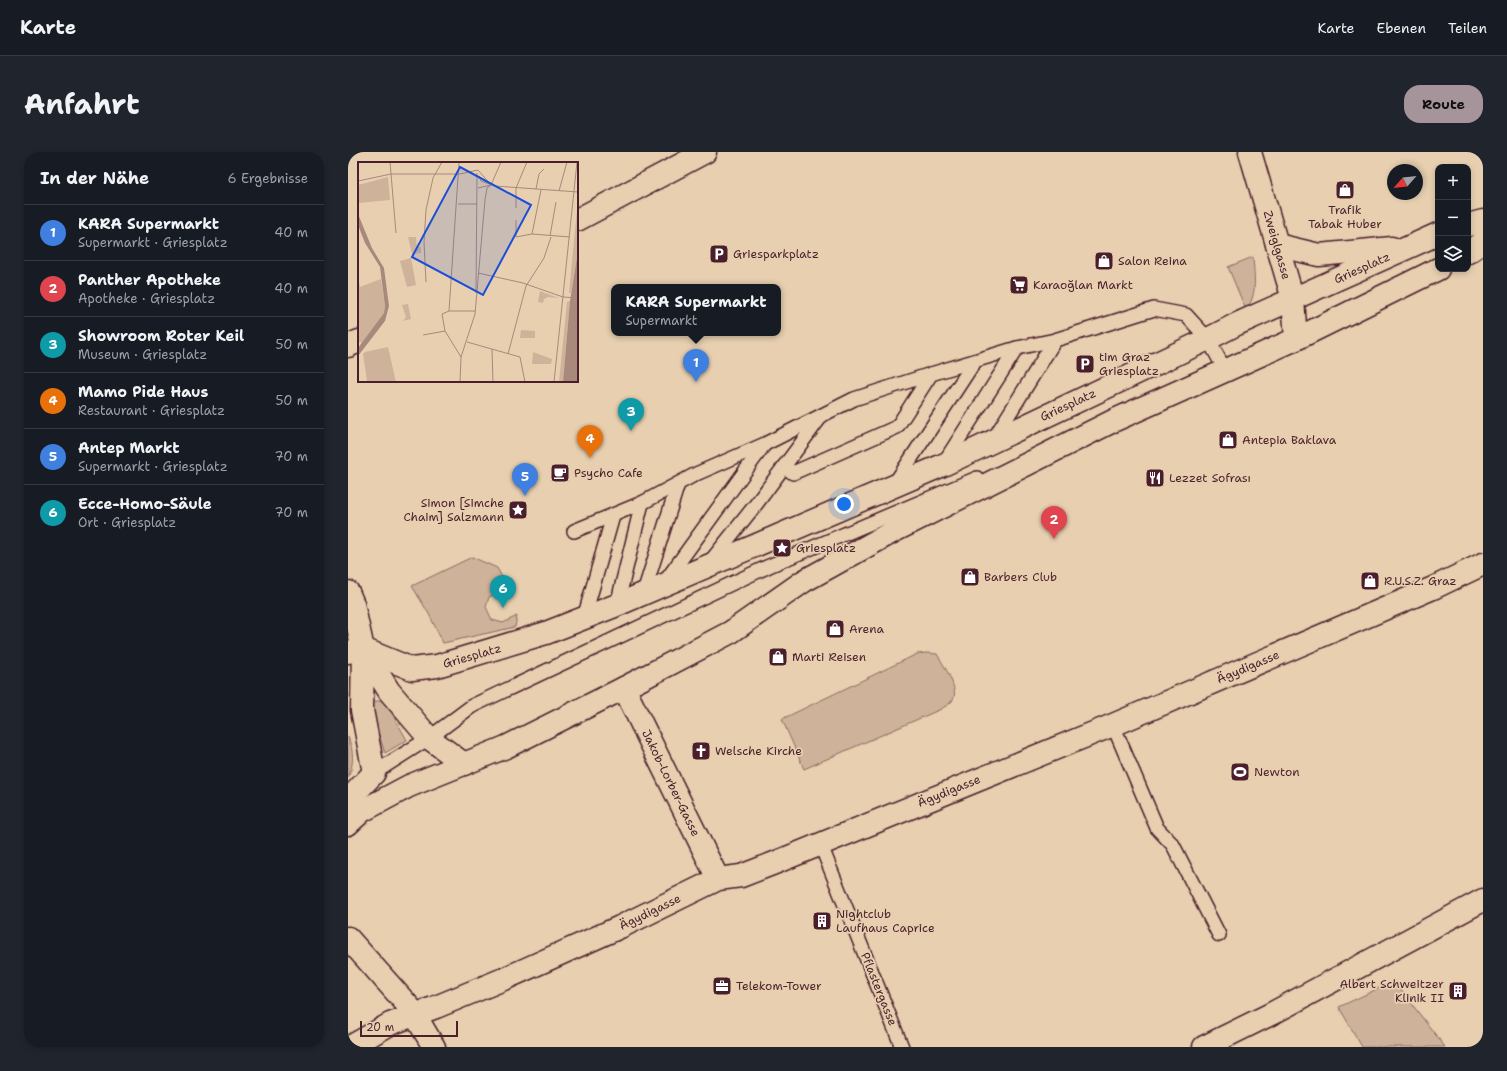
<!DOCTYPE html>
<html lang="de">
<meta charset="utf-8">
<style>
:root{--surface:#171b24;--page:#20242c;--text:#f1f3f6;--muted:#9ea1a6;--line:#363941;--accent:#a6949b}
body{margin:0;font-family:"Shantell Sans",sans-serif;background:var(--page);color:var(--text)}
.controls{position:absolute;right:12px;top:12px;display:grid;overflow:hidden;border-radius:8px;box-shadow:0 2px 6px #0003}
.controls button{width:36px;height:36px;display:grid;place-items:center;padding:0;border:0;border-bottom:1px solid var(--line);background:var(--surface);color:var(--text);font:20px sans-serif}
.compass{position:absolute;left:1039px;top:12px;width:36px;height:36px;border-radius:50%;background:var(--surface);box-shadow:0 2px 6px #0003;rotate:242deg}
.scale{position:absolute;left:12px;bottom:10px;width:98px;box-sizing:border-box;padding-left:4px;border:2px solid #4a1f2b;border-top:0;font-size:11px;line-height:14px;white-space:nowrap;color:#4a1f2b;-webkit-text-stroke:3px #e7cfb0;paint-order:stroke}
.you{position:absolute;left:496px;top:352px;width:14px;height:14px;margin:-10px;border:3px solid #fff;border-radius:50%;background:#1a73e8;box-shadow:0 0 0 6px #1a73e833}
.badge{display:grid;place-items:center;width:26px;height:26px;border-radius:50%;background:var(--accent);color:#fff;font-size:13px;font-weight:700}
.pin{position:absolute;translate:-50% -33px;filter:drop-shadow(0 1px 2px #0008)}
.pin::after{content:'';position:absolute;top:21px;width:14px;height:12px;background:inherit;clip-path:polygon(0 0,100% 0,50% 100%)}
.popup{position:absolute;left:263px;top:132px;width:170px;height:52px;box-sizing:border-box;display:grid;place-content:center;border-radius:8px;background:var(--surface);filter:drop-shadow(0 1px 3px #0005);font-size:13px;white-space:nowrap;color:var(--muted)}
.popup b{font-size:15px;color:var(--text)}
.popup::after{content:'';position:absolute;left:50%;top:100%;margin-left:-8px;border:8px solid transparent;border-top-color:var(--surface)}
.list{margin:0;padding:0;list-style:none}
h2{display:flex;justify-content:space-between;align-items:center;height:52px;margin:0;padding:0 16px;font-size:17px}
h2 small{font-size:13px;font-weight:400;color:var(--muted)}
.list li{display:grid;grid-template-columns:26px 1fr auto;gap:12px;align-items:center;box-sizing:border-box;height:56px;padding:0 16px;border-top:1px solid var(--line)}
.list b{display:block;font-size:15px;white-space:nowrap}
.list p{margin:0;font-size:13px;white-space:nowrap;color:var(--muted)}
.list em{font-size:13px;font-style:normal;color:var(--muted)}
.icon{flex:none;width:22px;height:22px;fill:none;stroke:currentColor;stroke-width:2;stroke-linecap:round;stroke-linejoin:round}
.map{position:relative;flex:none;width:1135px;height:895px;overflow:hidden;border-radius:16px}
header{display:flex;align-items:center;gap:24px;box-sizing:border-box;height:56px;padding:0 20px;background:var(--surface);border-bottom:1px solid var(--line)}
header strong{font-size:19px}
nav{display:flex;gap:22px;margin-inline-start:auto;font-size:14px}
.intro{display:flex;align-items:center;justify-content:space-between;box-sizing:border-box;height:96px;padding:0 24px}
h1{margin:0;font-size:28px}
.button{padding:10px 18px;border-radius:16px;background:var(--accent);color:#111;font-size:14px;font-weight:700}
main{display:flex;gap:24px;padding:0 24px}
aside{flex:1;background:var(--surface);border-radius:16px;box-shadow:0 2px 6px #0003}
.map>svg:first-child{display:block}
.green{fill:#ceb39a;stroke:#8c6962}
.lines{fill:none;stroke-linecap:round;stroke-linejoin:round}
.service-casing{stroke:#4a1f2b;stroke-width:16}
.minor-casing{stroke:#4a1f2b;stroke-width:25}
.secondary-casing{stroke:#4a1f2b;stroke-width:25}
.primary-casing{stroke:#4a1f2b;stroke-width:25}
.service{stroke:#e7cfb0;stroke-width:13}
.minor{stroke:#e7cfb0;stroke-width:22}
.secondary{stroke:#e7cfb0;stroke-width:22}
.primary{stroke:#e7cfb0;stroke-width:22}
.labels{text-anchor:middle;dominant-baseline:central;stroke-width:3.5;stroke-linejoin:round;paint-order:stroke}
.poi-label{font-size:12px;fill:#4a1f2b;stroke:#e7cfb0;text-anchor:start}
.street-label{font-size:12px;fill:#4a1f2b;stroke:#e7cfb0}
.inset-road{fill:none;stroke:#a8897b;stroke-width:1}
.view{fill:#1d4ed8;fill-opacity:0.15;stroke:#1d4ed8;stroke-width:2}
.inset-edge{fill:none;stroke:#4a1f2b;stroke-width:2}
</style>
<header>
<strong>Karte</strong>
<nav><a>Karte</a><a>Ebenen</a><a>Teilen</a></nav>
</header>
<div class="intro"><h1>Anfahrt</h1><a class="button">Route</a></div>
<main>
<aside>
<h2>In der Nähe<small>6 Ergebnisse</small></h2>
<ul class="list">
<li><span class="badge" style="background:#3f7fe0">1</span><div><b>KARA Supermarkt</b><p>Supermarkt · Griesplatz</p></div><em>40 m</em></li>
<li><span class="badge" style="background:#e0444e">2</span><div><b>Panther Apotheke</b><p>Apotheke · Griesplatz</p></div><em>40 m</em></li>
<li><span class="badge" style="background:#0f9aa8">3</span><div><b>Showroom Roter Keil</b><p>Museum · Griesplatz</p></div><em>50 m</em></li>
<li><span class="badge" style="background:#e8710a">4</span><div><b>Mamo Pide Haus</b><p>Restaurant · Griesplatz</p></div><em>50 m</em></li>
<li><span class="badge" style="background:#3f7fe0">5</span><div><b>Antep Markt</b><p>Supermarkt · Griesplatz</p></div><em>70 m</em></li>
<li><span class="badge" style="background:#0f9aa8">6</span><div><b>Ecce-Homo-Säule</b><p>Ort · Griesplatz</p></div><em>70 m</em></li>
</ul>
</aside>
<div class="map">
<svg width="1135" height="895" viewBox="0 0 1135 895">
<rect width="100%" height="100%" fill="#e7cfb0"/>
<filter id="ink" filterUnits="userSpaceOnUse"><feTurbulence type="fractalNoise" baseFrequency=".025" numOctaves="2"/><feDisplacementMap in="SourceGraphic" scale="8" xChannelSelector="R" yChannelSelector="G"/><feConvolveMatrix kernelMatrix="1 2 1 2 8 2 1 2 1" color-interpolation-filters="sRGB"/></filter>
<g filter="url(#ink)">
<g class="green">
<path d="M 905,105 C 906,123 910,143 898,158 L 880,115 Z"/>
<polygon points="124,405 149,416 160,436 141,445 138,455 144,468 155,471 169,464 167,475 95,491 81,462 64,434"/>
<path d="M 578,501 L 589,502 C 595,512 613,539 604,549 C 602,552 596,555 593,557 L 456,617 L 434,567 L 569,502 Z"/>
<polygon points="28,549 37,549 59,588 37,601 21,553"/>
<path d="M 0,585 C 6,599 6,612 0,626 Z"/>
<polygon points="1046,829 1097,895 1014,895 991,855"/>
</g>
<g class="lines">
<defs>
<g id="service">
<polyline points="645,288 707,188"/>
<polyline points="597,309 669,196"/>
<polyline points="436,314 445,321 549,275 583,222"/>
<polyline points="547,331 627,209"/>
<polyline points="226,379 294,351 348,322 417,292 506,247 583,222 669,196 707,188 806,157 838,163 860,187 877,218"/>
<polyline points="362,410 409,351 472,266"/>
<polyline points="316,431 416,293"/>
<polyline points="296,440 330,332"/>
<polyline points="269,453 294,351"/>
<polyline points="236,466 265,364"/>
<polyline points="765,573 809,676 825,693 871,783"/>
<polyline points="26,621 81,586 124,554 421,414 629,326"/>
<polyline points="472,691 554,895"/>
</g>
<g id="minor">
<polyline points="229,68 357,0"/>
<polyline points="0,194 11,189"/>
<polyline points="0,500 15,497"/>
<polyline points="276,536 370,727"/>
<polyline points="2,895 42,872 88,855 158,826 272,775 370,727 393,724 424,712 765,573 1085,436 1135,412"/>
<polyline points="856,895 923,862 1135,748"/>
</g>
<g id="secondary">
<polyline points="1120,73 1135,69"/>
<polyline points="929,93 971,103 1044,96"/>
<polyline points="1120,100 1135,90"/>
<polyline points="948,187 1090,117"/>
<polyline points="15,497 64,517 89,514 198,481 269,453 595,313 860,187 889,172 1090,82"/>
</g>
<g id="primary">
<polyline points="0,440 5,452 15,497 14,558 26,621 0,648"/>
<polyline points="15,497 41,539 81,586 116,612"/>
<polyline points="0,672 14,659 61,634 158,595 276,536 383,480 456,429 548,378 767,268 948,187 945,147 902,0"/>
<polyline points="0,786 64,858 86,895"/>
</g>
</defs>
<use href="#service" class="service-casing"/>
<use href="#minor" class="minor-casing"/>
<use href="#secondary" class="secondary-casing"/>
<use href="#primary" class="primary-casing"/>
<use href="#service" class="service"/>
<use href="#minor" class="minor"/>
<use href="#secondary" class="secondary"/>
<use href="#primary" class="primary"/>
</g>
</g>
<defs>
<symbol id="shop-square" viewBox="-11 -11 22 22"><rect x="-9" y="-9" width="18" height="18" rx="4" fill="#4a1f2b" stroke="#e7cfb0"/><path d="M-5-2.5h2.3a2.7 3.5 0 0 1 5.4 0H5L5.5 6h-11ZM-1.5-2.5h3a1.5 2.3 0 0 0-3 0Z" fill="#fff"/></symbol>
<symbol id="parking-square" viewBox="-11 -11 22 22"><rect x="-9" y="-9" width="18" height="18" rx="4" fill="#4a1f2b" stroke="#e7cfb0"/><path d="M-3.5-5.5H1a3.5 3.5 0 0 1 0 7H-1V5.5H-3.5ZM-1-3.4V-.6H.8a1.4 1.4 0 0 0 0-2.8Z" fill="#fff"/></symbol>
<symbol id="supermarket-square" viewBox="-11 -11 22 22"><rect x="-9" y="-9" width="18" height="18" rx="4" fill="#4a1f2b" stroke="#e7cfb0"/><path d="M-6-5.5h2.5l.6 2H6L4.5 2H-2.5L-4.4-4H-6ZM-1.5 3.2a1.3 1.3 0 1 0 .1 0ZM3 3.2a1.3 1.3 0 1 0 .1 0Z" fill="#fff"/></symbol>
<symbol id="cafe-square" viewBox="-11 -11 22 22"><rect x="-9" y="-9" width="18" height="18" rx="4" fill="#4a1f2b" stroke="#e7cfb0"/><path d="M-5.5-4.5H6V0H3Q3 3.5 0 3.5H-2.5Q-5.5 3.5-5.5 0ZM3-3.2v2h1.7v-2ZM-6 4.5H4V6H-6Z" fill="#fff"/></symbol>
<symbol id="restaurant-square" viewBox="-11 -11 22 22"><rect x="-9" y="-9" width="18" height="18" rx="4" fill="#4a1f2b" stroke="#e7cfb0"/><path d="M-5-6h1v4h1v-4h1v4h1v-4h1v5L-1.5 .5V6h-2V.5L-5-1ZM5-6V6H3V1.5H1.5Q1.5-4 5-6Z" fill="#fff"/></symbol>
<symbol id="sight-square" viewBox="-11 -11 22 22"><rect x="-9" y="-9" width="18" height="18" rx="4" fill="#4a1f2b" stroke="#e7cfb0"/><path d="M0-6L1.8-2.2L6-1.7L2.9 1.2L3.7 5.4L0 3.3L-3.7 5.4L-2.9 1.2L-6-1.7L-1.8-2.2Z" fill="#fff"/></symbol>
<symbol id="church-square" viewBox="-11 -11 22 22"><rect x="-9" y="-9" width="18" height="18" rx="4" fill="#4a1f2b" stroke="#e7cfb0"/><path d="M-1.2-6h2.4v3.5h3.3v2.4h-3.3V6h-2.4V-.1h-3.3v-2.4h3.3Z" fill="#fff"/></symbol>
<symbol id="stadium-square" viewBox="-11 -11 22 22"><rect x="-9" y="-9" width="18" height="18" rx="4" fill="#4a1f2b" stroke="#e7cfb0"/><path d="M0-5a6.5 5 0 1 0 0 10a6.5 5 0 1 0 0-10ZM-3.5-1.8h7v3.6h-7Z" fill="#fff"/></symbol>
<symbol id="building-square" viewBox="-11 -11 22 22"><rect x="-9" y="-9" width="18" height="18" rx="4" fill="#4a1f2b" stroke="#e7cfb0"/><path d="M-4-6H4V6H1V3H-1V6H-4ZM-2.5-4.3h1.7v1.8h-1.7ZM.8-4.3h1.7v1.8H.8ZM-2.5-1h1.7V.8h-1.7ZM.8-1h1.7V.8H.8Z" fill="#fff"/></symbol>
<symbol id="office-square" viewBox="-11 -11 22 22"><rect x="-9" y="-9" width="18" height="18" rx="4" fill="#4a1f2b" stroke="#e7cfb0"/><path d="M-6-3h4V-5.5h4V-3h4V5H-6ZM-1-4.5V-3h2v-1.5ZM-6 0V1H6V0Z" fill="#fff"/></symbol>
</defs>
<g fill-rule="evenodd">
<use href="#shop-square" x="986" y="27" width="22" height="22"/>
<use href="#parking-square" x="360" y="91" width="22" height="22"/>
<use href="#shop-square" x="745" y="98" width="22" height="22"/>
<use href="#supermarket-square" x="660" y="122" width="22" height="22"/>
<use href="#parking-square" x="726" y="201" width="22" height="22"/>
<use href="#shop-square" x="869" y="277" width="22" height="22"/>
<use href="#cafe-square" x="201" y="310" width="22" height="22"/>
<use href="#restaurant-square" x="796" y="315" width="22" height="22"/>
<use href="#sight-square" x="159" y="347" width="22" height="22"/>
<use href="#sight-square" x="423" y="385" width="22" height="22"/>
<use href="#shop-square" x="611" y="414" width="22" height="22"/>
<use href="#shop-square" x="1011" y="418" width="22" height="22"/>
<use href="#shop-square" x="476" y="466" width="22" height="22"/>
<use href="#shop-square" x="419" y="494" width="22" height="22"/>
<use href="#church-square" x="342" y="588" width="22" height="22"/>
<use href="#stadium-square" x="881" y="609" width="22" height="22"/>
<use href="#building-square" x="463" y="758" width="22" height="22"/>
<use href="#office-square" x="363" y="823" width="22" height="22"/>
<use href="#building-square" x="1099" y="828" width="22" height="22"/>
</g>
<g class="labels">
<g class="poi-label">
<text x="997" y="58" text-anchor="middle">Trafik<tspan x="997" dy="14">Tabak Huber</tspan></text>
<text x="385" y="102">Griesparkplatz</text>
<text x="770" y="109">Salon Reina</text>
<text x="685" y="133">Karaoğlan Markt</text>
<text x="751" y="205">tim Graz<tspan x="751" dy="14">Griesplatz</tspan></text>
<text x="894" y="288">Antepia Baklava</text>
<text x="226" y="321">Psycho Cafe</text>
<text x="821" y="326">Lezzet Sofrası</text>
<text x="156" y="351" text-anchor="end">Simon [Simche<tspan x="156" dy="14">Chaim] Salzmann</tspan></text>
<text x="448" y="396">Griesplatz</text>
<text x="636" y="425">Barbers Club</text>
<text x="1036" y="429">R.U.S.Z. Graz</text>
<text x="501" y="477">Arena</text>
<text x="444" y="505">Marti Reisen</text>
<text x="367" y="599">Welsche Kirche</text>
<text x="906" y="620">Newton</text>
<text x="488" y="762">Nightclub<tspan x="488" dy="14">Laufhaus Caprice</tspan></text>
<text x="1096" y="832" text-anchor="end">Albert Schweitzer<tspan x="1096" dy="14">Klinik II</tspan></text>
<text x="388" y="834">Telekom-Tower</text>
</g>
<g class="street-label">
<text transform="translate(929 93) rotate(74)">Zweiglgasse</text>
<text transform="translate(1014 116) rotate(-24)">Griesplatz</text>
<text transform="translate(720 253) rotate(-25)">Griesplatz</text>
<text transform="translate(124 504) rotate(-16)">Griesplatz</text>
<text transform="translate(900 515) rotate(-23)">Ägydigasse</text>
<text transform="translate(323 631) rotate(64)">Jakob-Lorber-Gasse</text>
<text transform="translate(601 639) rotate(-22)">Ägydigasse</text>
<text transform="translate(302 760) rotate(-26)">Ägydigasse</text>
<text transform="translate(531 837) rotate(68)">Pflastergasse</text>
</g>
</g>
<g transform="translate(10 10)">
<rect width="220" height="220" fill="#e7cfb0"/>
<path d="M 30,15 L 32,38 L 0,41 L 0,23 ZM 220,37 L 220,89 L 213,131 L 211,131 ZM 50,75 L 58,75 L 59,85 L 63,85 L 63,91 L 54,92 ZM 53,96 L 58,123 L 49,125 L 42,99 ZM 0,116 L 2,125 L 23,117 L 27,144 L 26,151 L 6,181 L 0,180 ZM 182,129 L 187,131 L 201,136 L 190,135 L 186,137 L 185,141 L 180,140 ZM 212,139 L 205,220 L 201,220 L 209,140 ZM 50,142 L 53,157 L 45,159 L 48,155 L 44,143 ZM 163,168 L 177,169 L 177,176 L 162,176 ZM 30,185 L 38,220 L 9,219 L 5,192 L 7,190 ZM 175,190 L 194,197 L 193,202 L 174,202 Z" fill="#ceb39a"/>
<path d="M 0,52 L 14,86 L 26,106 L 31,144 L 27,159 L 0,194 L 0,186 L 26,151 L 27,144 L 22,105 L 7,81 L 0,63 ZM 220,89 L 220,220 L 205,220 L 212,139 Z" fill="#a9897b"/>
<path class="inset-road" d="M 32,0 L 38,71M 121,14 L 123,19 L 137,24 L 220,30M 0,19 L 33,12 L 102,12 L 120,8 L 133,23M 133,23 L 143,0M 120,26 L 133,23M 178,27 L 181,12 L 186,7M 201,29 L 209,0M 100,42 L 119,42M 158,46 L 158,26 L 169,0M 158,58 L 158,75 L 174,72 L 212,75M 174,72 L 183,28M 192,74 L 198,40M 120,111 L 165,121 L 205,135 L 220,136M 68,120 L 66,80 L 68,48 L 75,16 L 84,0M 118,131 L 119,11M 91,149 L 101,0M 65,173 L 87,169M 109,180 L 162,195 L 167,220M 134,187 L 135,220M 150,192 L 168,124 L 186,96 L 193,75M 103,195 L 87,169 L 84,152 L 91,149 L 117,149M 102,220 L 103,195 L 117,152 L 127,38 L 129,26 L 133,23M 196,220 L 219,0"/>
<path class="view" d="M 102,5 L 173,43 L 125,133 L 54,95 Z"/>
<rect width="220" height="220" class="inset-edge"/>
</g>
</svg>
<div class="controls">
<button>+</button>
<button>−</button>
<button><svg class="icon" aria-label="layers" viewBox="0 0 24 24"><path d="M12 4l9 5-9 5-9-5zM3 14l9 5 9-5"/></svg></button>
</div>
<svg class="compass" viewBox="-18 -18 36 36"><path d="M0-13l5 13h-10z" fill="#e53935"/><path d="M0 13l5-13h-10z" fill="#9ea1a6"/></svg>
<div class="scale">20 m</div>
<div class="you"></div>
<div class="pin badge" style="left:348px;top:230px;background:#3f7fe0">1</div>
<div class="popup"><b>KARA Supermarkt</b>Supermarkt</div>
<div class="pin badge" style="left:706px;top:387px;background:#e0444e">2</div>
<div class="pin badge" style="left:283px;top:279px;background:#0f9aa8">3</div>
<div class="pin badge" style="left:242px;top:306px;background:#e8710a">4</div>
<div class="pin badge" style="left:177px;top:344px;background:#3f7fe0">5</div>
<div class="pin badge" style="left:155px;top:456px;background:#0f9aa8">6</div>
</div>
</main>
